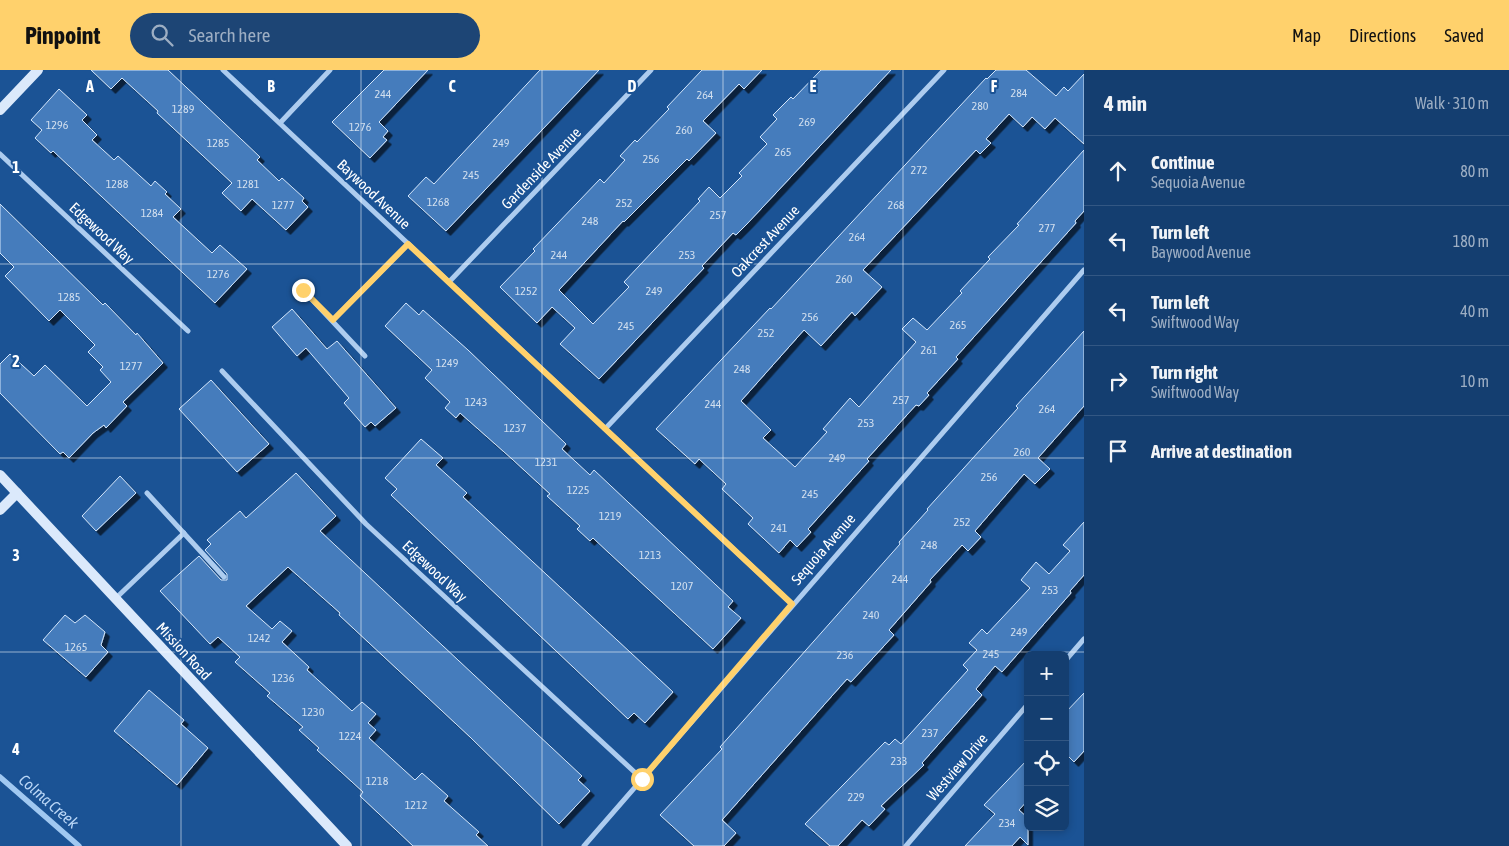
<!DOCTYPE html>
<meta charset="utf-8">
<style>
:root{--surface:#143e70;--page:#1d4575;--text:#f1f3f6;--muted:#9daec3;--line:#335783;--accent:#ffd16c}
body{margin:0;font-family:"Asap Condensed",sans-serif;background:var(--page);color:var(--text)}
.controls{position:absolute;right:15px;bottom:15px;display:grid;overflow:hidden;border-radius:8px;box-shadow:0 2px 8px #0003}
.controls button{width:45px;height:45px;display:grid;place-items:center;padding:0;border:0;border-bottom:1px solid var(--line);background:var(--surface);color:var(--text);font:25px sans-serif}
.stop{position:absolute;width:15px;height:15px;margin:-11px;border:4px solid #ffd16c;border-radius:50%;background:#fff}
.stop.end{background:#ffd16c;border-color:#fff;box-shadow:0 1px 5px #0008}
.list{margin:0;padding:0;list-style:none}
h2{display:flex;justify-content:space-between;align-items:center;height:65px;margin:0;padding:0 20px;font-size:21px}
h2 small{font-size:16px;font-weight:400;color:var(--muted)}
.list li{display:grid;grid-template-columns:32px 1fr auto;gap:15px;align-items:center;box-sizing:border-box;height:70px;padding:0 20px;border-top:1px solid var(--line)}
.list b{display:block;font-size:19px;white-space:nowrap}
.list p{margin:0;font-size:16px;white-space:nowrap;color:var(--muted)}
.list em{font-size:16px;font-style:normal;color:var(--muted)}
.icon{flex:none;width:28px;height:28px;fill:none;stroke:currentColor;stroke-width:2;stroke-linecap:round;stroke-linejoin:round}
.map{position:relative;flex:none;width:1084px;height:776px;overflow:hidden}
header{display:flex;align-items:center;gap:30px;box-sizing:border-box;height:70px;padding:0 25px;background:var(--accent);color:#111}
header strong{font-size:24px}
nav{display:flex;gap:28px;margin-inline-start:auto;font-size:18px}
.search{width:350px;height:45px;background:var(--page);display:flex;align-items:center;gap:12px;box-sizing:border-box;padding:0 18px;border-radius:28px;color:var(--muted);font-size:19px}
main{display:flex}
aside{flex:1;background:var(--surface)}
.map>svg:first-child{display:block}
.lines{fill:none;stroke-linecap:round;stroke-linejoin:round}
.stream{stroke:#a0c8f1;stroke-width:5.5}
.building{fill:#447cbc;stroke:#d4e6fb;filter:url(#shadow)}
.street{stroke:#adccef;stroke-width:5}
.secondary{stroke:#dbe9fb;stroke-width:10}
.route{stroke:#ffd16c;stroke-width:6}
.grid{fill:none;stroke:#fff;stroke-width:1;stroke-opacity:0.55}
.labels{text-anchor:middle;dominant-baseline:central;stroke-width:4;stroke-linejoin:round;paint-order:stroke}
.number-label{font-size:12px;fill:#d0deee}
.street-label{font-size:15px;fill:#fff;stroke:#1b5395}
.water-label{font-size:16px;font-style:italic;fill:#b9d6f6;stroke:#1b5395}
.grid-label{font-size:16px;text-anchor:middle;font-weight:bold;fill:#fff;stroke:#1b5395;stroke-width:4;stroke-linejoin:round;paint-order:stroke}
</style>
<header>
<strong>Pinpoint</strong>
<div class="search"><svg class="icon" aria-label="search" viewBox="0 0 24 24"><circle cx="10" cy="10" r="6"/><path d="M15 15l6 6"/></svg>Search here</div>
<nav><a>Map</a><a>Directions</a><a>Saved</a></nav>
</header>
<main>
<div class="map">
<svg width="1084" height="776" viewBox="0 0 1084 776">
<defs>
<filter id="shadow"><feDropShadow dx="4.5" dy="4.5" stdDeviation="0" flood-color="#0009"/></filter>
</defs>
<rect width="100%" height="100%" fill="#1b5395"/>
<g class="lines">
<polyline class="stream" points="0,707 79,776"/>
</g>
<g class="building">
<polygon points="91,0 168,0 260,87 257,90 279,111 282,108 304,128 302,131 308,137 286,160 252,129 241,141 222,123 232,113 157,43 158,41 122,8 111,19"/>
<polygon points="384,0 428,0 379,52 388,61 383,67 387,70 370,88 332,52"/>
<polygon points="540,0 599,0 446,161 408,126 426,107 434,114"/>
<polygon points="702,0 762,0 744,19 739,14 703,51 716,63 689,91 687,89 624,152 623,151 559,220 593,254 629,217 624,212 700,131 698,129 709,117 720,128 742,106 739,103 767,74 760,67 777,49 773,45 791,27 793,29 821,0 891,0 747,154 736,165 733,163 702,196 704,198 599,309 560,274 575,258 552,237 537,253 500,217 535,181 533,179 600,109 604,113 625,90 620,86 635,70 637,72 669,39 667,37"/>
<polygon points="996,0 1026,0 1056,26 1064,17 1068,21 1084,4 1084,74 1055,48 1045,59 1032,47 1023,57 1009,44 986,69 991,73 980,84 976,80 863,200 882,217 855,246 852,242 821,276 804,260 741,331 771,360 763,368 795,397 827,362 823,359 850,328 859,337 916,272 902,259 913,248 927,260 962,223 960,221 990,189 988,187 1019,155 1017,154 1084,80 1084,141 1075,151 1076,153 956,287 958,289 927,323 929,325 919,336 916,335 867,389 869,391 808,459 811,462 797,477 790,470 779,483 748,454 753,448 722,419 726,414 699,389 695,394 656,359 770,238 771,239 986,8 987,9"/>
<polygon points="59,19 87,45 82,50 97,65 92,70 114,90 118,86 151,116 155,111 167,122 165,124 181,139 173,147 212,183 220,175 247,199 215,233 53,81 51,83 35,68 42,60 31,50"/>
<polygon points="0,134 103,235 105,233 136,265 137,263 163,293 123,332 127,336 106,358 104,355 93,363 69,388 63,382 60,384 0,323 0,294 10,284 34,306 45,295 87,336 111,312 100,300 103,297 88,282 95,275 60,240 49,251 5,206 14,197 0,183"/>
<polygon points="406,233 419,245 423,240 468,280 566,374 562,379 590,405 594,400 733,531 728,537 741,548 713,579 609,483 593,468 590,471 577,459 580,456 547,426 550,424 512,389 460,343 456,348 445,338 450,332 425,308 432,300 385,256"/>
<polygon points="292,239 327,279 337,271 396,338 375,356 371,352 365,357 344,333 349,328 306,278 297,286 272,257"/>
<polygon points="1084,261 1084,336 1038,388 1050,399 1035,414 1024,404 975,461 981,467 968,481 962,475 930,510 931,512 889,560 894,565 851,612 847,609 722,750 736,763 724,776 694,776 660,745 722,679 720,677 900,474 899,472 928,440 927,439 1018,338 1016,336"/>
<polygon points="211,310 269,374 237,402 179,339"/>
<polygon points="421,369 443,388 436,395 467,423 463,427 673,622 645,653 634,643 628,649 391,425 397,419 385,408"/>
<polygon points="296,403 336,446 320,461 582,706 578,710 590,721 559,754 470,667 339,545 340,543 288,497 246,536 272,559 280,551 292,561 282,572 309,597 307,600 352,641 362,632 376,644 368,653 376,660 369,668 415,710 422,703 448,726 444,731 479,762 476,765 488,776 413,776 360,726 363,722 317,680 319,678 299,660 303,657 267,626 270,623 235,592 240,587 218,567 210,574 160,521 199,486 221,510 227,510 227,504 205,480 211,474 207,470 240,441 246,448"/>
<polygon points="120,406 136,423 96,461 82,446"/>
<polygon points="1084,452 1084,505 1070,521 1071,523 1002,602 995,596 976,619 982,625 922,693 924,695 881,736 885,739 869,756 862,750 838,776 830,776 805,754 885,672 889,675 895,669 901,674 968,600 963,595 977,580 969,573 982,559 987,564 1030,518 1021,510 1036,492 1049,504 1070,481 1063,475"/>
<polygon points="65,545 75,553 85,545 105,562 101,575 108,582 86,607 43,570"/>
<polygon points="149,620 184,650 181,654 208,678 177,715 114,661"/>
<polygon points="1084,623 1084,681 1074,692 1065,683 1065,643"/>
<polygon points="1028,689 1028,730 1019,740 1028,748 1028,775 1020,767 1012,776 965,776 995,744 984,735"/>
</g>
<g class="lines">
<g class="street">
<polyline points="223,0 792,534"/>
<polyline points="280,53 330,0"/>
<polyline points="0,84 188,261"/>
<polyline points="449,212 651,0"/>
<polyline points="303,220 365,286"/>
<polyline points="333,250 408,174"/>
<polyline points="222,301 366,454 642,709"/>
<polyline points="605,359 944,0"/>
<polyline points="147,423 224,507"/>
<polyline points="115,529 184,463"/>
<polyline points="1065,591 1084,569"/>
<polyline points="584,776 1084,200"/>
<polyline points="906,776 1028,634"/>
</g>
<g class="secondary">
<polyline points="0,40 38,0"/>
<polyline points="0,405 347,776"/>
<polyline points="0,440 17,423"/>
</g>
</g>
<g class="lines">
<polyline class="route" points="303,220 333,250 408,174 792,534 642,709"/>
</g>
<path class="grid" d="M 181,0 L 181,776M 361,0 L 361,776M 542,0 L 542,776M 723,0 L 723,776M 903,0 L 903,776M 0,194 L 1084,194M 0,388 L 1084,388M 0,582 L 1084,582"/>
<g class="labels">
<g class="number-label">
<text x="1019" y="23">284</text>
<text x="383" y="24">244</text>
<text x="705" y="25">264</text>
<text x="980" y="36">280</text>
<text x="183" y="39">1289</text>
<text x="807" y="52">269</text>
<text x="57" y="55">1296</text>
<text x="360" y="57">1276</text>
<text x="684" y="60">260</text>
<text x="218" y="73">1285</text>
<text x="501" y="73">249</text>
<text x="783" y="82">265</text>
<text x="651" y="89">256</text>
<text x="919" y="100">272</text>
<text x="471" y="105">245</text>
<text x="117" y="114">1288</text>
<text x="248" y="114">1281</text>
<text x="438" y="132">1268</text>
<text x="624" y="133">252</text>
<text x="283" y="135">1277</text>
<text x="896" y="135">268</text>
<text x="152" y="143">1284</text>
<text x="718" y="145">257</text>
<text x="590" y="151">248</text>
<text x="1047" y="158">277</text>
<text x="857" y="167">264</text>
<text x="559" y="185">244</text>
<text x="687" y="185">253</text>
<text x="218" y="204">1276</text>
<text x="844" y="209">260</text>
<text x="526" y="221">1252</text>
<text x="654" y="221">249</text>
<text x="69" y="227">1285</text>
<text x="810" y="247">256</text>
<text x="958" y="255">265</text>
<text x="626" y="256">245</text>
<text x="766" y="263">252</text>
<text x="929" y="280">261</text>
<text x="447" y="293">1249</text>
<text x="131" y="296">1277</text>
<text x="742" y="299">248</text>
<text x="901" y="330">257</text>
<text x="476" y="332">1243</text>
<text x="713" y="334">244</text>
<text x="1047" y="339">264</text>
<text x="866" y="353">253</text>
<text x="515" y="358">1237</text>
<text x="1022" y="382">260</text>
<text x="837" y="388">249</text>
<text x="546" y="392">1231</text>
<text x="989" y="407">256</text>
<text x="578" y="420">1225</text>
<text x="810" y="424">245</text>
<text x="610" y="446">1219</text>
<text x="962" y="452">252</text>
<text x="779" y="458">241</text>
<text x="929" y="475">248</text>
<text x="650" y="485">1213</text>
<text x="900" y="509">244</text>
<text x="682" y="516">1207</text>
<text x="1050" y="520">253</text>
<text x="871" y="545">240</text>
<text x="1019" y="562">249</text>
<text x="259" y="568">1242</text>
<text x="76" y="577">1265</text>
<text x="991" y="584">245</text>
<text x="845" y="585">236</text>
<text x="283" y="608">1236</text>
<text x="313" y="642">1230</text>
<text x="930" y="663">237</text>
<text x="350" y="666">1224</text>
<text x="899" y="691">233</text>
<text x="377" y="711">1218</text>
<text x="856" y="727">229</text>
<text x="416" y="735">1212</text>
<text x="1007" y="753">234</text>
</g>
<g class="street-label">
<text transform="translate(541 98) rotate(-46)">Gardenside Avenue</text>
<text transform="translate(374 124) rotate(43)">Baywood Avenue</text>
<text transform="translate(102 163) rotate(43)">Edgewood Way</text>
<text transform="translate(765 171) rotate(-47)">Oakcrest Avenue</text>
<text transform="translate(823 479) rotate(-49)">Sequoia Avenue</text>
<text transform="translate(435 501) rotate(43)">Edgewood Way</text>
<text transform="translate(184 581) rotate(47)">Mission Road</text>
<text transform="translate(957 697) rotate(-49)">Westview Drive</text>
</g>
<g class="water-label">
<text transform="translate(49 731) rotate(41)">Colma Creek</text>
</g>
</g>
<g class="grid-label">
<text x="90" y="22">A</text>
<text x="271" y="22">B</text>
<text x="452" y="22">C</text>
<text x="632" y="22">D</text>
<text x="813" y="22">E</text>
<text x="994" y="22">F</text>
<text x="16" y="103">1</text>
<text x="16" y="297">2</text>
<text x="16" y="491">3</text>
<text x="16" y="685">4</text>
</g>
</svg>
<div class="controls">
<button>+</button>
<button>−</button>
<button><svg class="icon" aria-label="locate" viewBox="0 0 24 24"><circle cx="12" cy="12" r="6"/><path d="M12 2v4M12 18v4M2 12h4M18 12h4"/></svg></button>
<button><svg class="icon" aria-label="layers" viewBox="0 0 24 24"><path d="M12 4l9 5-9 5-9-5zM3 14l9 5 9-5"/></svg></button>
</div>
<div class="stop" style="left:642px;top:709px"></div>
<div class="stop end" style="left:303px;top:220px"></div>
</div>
<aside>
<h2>4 min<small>Walk · 310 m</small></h2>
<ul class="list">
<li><svg class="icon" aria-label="ahead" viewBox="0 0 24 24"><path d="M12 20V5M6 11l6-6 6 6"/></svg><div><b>Continue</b><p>Sequoia Avenue</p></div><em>80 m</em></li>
<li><svg class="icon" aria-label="left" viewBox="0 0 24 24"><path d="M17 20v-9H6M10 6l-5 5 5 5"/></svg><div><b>Turn left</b><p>Baywood Avenue</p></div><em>180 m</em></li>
<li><svg class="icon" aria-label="left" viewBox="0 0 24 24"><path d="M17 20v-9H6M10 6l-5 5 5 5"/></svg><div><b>Turn left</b><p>Swiftwood Way</p></div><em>40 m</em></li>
<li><svg class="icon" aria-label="right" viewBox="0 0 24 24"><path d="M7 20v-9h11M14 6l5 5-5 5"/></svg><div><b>Turn right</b><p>Swiftwood Way</p></div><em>10 m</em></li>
<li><svg class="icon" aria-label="arrive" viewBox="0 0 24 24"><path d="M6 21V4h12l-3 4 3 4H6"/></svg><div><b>Arrive at destination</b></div></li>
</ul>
</aside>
</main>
